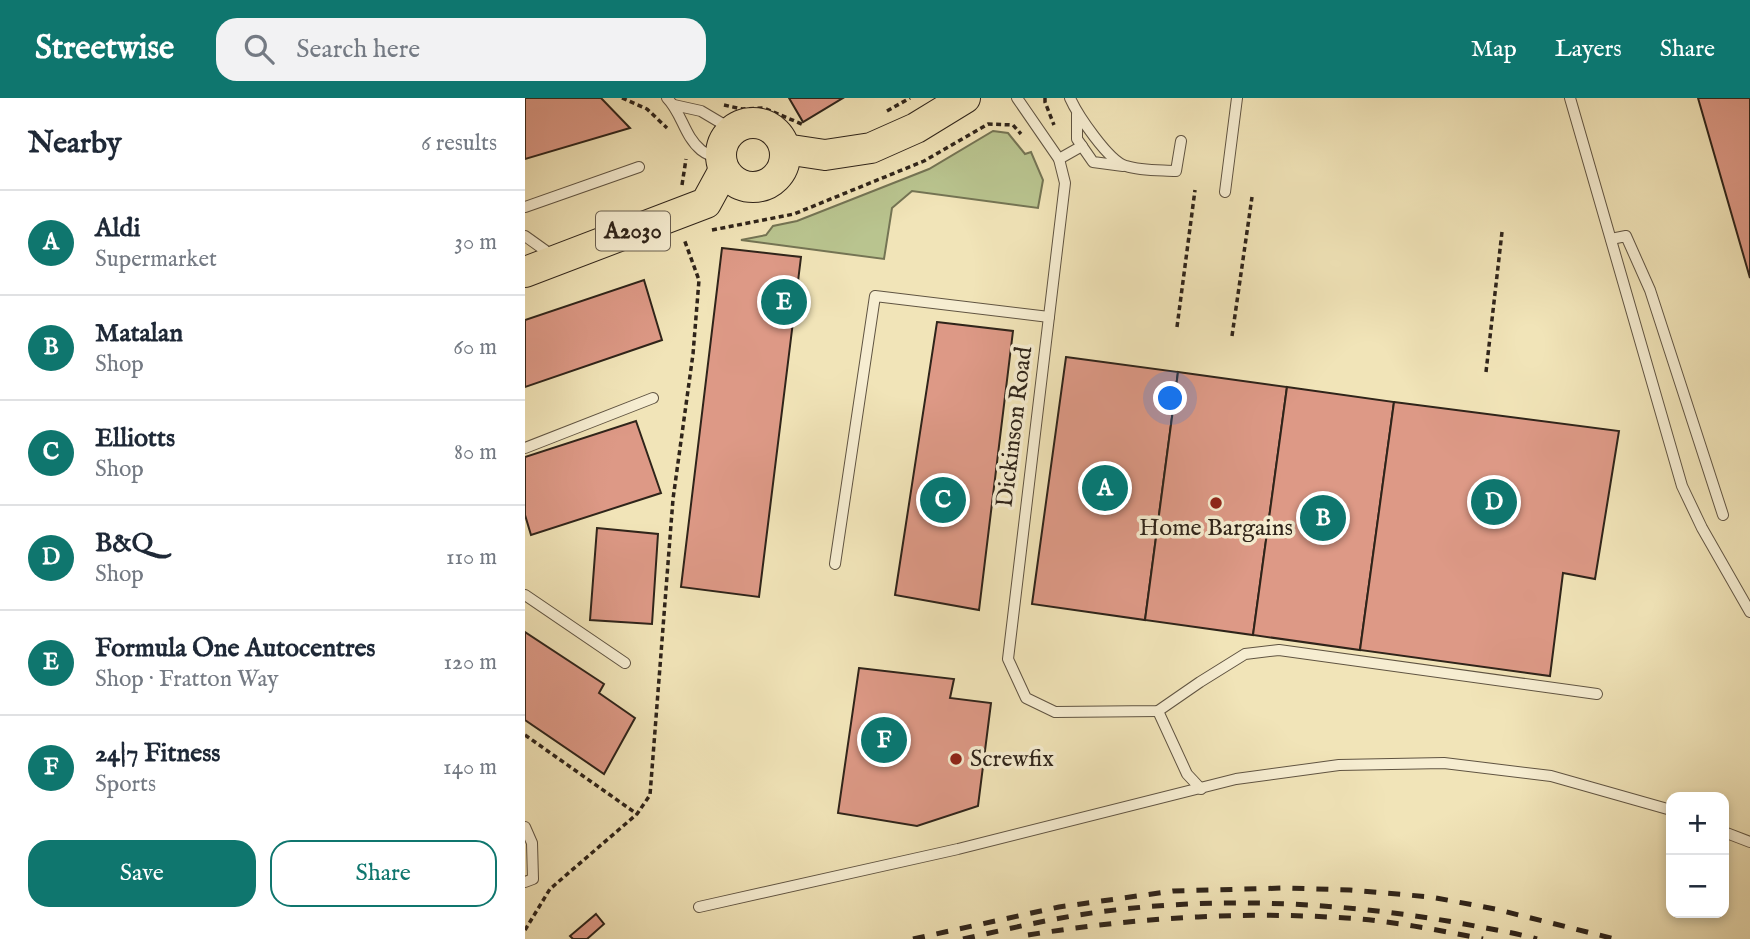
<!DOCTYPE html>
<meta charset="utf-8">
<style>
:root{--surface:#fff;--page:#f2f2f3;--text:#1f2937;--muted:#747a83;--line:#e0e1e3;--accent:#0f766e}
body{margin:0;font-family:"IM FELL English",serif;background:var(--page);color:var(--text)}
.controls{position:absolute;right:21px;bottom:21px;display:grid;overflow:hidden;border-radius:14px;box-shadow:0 4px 10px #0003}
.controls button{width:63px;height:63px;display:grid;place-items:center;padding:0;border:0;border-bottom:2px solid var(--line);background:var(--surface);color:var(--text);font:35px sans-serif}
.you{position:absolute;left:646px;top:301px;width:24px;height:24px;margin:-18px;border:5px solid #fff;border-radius:50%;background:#1a73e8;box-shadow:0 0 0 10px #1a73e833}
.badge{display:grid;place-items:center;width:46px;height:46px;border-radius:50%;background:var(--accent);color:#fff;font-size:23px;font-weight:700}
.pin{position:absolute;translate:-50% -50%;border:4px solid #fff;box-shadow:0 2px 7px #0006}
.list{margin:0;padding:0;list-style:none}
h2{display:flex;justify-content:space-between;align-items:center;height:91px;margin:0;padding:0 28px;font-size:30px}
h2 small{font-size:23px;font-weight:400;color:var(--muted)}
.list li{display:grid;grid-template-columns:46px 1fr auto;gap:21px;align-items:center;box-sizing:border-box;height:105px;padding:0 28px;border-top:2px solid var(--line)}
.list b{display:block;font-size:26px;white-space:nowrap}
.list p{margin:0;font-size:23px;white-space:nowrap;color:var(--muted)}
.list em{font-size:23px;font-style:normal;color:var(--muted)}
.actions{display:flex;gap:14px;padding:21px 28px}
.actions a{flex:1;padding:16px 0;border:2px solid var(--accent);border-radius:21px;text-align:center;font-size:24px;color:var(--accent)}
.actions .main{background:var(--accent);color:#fff}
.icon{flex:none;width:38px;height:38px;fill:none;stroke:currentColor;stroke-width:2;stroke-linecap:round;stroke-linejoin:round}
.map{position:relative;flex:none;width:1225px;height:841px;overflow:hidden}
header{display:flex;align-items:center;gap:42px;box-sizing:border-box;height:98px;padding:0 35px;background:var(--accent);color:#fff}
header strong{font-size:33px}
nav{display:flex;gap:38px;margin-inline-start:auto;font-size:24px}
.search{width:490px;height:63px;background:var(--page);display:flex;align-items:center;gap:18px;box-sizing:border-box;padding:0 24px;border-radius:21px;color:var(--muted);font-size:26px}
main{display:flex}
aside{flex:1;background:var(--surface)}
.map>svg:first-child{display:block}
.green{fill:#b9c48f;stroke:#747454;stroke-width:2}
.building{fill:#dd9986;stroke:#2f241a;stroke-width:2}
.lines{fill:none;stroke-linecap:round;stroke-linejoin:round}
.lane-casing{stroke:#605442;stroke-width:12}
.primary-casing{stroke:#2f241a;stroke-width:32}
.path{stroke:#2f241a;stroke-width:3.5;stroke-dasharray:5 3.5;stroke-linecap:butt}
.lane{stroke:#f6edd1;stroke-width:10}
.primary{stroke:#f1e4b8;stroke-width:30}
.rail{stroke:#2f241a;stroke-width:5;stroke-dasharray:12 12;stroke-linecap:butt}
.poi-dot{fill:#8f2418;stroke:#f6edd1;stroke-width:2.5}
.labels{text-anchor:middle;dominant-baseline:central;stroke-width:7;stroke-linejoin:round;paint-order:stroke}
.shield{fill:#f6edd1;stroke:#6b6051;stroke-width:2}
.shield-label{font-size:23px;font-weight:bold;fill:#2f241a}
.street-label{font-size:24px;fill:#2f241a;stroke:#f6edd1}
.poi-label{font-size:24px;fill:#2f241a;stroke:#f6edd1}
</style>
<header>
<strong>Streetwise</strong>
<div class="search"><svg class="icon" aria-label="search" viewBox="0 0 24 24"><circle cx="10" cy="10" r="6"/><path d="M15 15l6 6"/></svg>Search here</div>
<nav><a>Map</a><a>Layers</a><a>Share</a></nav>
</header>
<main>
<aside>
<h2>Nearby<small>6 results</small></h2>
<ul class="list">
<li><span class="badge">A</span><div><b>Aldi</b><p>Supermarket</p></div><em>30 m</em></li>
<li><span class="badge">B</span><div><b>Matalan</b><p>Shop</p></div><em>60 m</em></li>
<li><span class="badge">C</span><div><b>Elliotts</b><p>Shop</p></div><em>80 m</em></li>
<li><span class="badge">D</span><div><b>B&amp;Q</b><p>Shop</p></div><em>110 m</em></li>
<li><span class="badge">E</span><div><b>Formula One Autocentres</b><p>Shop · Fratton Way</p></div><em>120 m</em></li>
<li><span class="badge">F</span><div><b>24|7 Fitness</b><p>Sports</p></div><em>140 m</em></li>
</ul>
<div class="actions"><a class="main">Save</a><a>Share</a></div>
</aside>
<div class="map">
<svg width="1225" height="841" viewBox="0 0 1225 841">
<rect width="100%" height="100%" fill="#f1e4b8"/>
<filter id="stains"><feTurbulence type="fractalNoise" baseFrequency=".00286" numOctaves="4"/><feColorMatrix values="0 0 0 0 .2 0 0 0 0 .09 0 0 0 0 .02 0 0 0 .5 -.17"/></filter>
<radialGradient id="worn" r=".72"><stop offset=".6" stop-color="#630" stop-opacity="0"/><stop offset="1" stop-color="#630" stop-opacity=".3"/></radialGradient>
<polygon class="green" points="468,33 483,35 500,56 506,54 518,82 513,110 387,93 367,110 359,161 216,142 241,137 248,128 272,123 404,71"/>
<g class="building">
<polygon points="0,0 76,0 105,30 0,61"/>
<polygon points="264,0 318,0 278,24"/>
<polygon points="1173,0 1225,0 1225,180"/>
<polygon points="197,150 276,159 234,499 156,489"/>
<polygon points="119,182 137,242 0,289 0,222"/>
<polygon points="412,224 488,233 454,512 370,497"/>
<polygon points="541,259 653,274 620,522 507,506"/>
<polygon points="653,274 762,289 728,537 620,522"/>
<polygon points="762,289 869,304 835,552 728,537"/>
<polygon points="869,304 1094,333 1070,481 1038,475 1025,578 835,552"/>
<polygon points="111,323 136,395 6,437 0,417 0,359"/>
<polygon points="72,430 133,436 127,526 65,522"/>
<polygon points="0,534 79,586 74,595 110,620 79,676 0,622"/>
<polygon points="334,570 429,581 425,600 466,605 453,708 392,728 313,715"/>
<polygon points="71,816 79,826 62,841 48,841 45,838"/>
</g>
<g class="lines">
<defs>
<g id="lane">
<path d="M 142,0 C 157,15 159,38 176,52 C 181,56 189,59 196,61"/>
<polyline points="492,0 534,61 540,85 483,561 501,600 530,614 633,613 675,584 720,556 754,552 1072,596"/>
<path d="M 545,0 C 552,16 584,64 601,68 C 616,73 635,72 651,73 L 656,43"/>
<polyline points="1045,0 1157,388 1177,430 1225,514"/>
<polyline points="149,7 176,13 208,32"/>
<polyline points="552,16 552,41 568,64 598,68"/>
<polyline points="534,61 557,48"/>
<polyline points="700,94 712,0"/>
<polyline points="0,109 114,69"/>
<polyline points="0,138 28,158"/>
<polyline points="1086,141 1101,138 1125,192 1198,417"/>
<polyline points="0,350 128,300"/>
<polyline points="310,466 350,198 524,219"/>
<polyline points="0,497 100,565"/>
<polyline points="633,613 662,676 676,691"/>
<polyline points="0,729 7,745 8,781 0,784"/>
<polyline points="1199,734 1225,744"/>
<polyline points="174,809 433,751 711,681 814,667 919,665 1026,678 1146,712"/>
</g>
<g id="primary">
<circle cx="228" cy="57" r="32"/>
<polyline points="260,51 300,57 346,50 391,30 440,0"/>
<polyline points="0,174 181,105 199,72"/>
</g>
</defs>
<use href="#lane" class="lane-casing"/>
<use href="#primary" class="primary-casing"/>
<g class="path">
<polyline points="97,0 122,11 142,30"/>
<polyline points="520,0 520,4 529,27"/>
<polyline points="199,7 217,11 239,10 279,27"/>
<polyline points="362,13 385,0"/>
<polyline points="157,87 161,61"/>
<polyline points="187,132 269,116 399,63 463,26 488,27 496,36"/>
<polyline points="652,229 670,92"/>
<polyline points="707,238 727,99"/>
<polyline points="961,274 977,134"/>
<polyline points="0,637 112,716"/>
<polyline points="0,832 25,791 112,716 125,697 148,401 168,256 174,182 159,141"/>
</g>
<use href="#lane" class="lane"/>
<use href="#primary" class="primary"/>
<g class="rail">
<path d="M 503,837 C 609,820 714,813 821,820 C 867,823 913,832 958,841"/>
<polyline points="388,841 534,809 648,793 760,790 825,792 906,799 970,811 1090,841"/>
<path d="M 438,841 C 483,831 528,820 574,814 C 694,798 815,804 934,825 C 960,830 987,834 1012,841"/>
</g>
</g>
<g class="poi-dot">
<circle cx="691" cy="405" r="7"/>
<circle cx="431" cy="661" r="7"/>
</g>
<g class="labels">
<rect class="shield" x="71" y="113.5" width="74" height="39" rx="5"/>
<g class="shield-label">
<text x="108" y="133">A2030</text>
</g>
<g class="street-label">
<text transform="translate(490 329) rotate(-83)">Dickinson Road</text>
</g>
<g class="poi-label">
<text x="691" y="430">Home Bargains</text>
<text x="445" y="661" text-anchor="start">Screwfix</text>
</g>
</g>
<rect width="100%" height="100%" filter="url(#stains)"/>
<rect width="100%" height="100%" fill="url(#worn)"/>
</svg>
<div class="controls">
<button>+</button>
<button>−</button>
</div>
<div class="you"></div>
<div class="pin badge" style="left:580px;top:390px">A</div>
<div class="pin badge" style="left:798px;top:420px">B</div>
<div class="pin badge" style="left:418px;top:402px">C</div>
<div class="pin badge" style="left:969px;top:404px">D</div>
<div class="pin badge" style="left:259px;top:204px">E</div>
<div class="pin badge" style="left:359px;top:642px">F</div>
</div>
</main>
